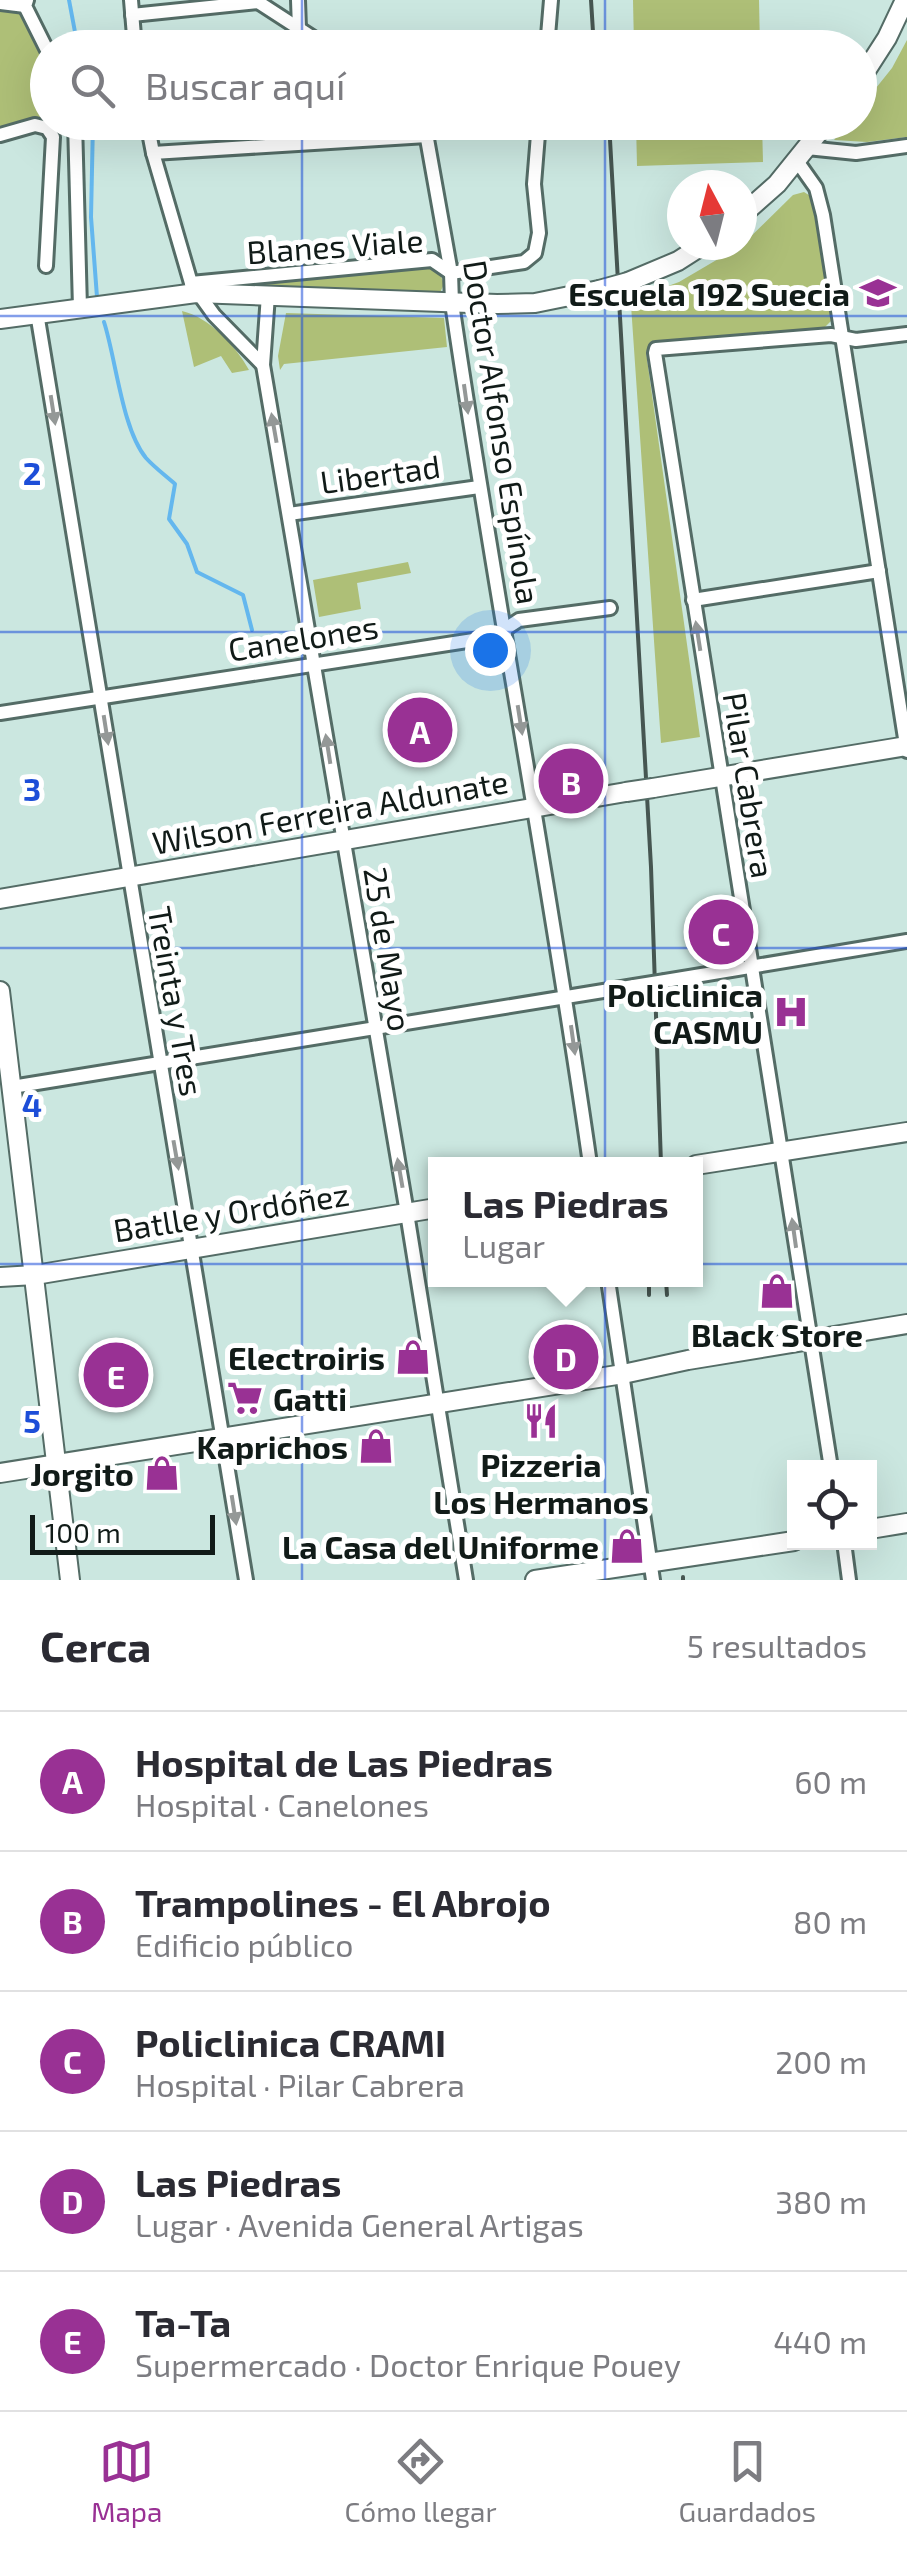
<!DOCTYPE html>
<html lang="es">
<meta charset="utf-8">
<style>
:root{--surface:#fff;--page:#f7f7f7;--text:#2b2b33;--muted:#7c7c81;--line:#e1e1e2;--accent:#993194}
body{margin:0;font-family:"Exo 2",sans-serif;background:var(--page);color:var(--text)}
.controls{position:absolute;right:30px;bottom:30px;display:grid;overflow:hidden;border-radius:0px;box-shadow:0 10px 40px #0002}
.controls button{width:90px;height:90px;display:grid;place-items:center;padding:0;border:0;border-bottom:2px solid var(--line);background:var(--surface);color:var(--text);font:50px sans-serif}
.compass{position:absolute;left:667px;top:170px;width:90px;height:90px;border-radius:50%;background:var(--surface);box-shadow:0 10px 40px #0002;rotate:353deg}
.scale{position:absolute;left:30px;bottom:25px;width:185px;box-sizing:border-box;padding-left:10px;border:5px solid #111b18;border-top:0;font-size:28px;line-height:35px;white-space:nowrap;color:#111b18;-webkit-text-stroke:8px #fff;paint-order:stroke}
.you{position:absolute;left:490px;top:650px;width:35px;height:35px;margin:-25px;border:8px solid #fff;border-radius:50%;background:#1a73e8;box-shadow:0 0 0 15px #1a73e833}
.badge{display:grid;place-items:center;width:65px;height:65px;border-radius:50%;background:var(--accent);color:#fff;font-size:32px;font-weight:700}
.pin{position:absolute;translate:-50% -50%;border:5px solid #fff;box-shadow:0 2px 10px #0006}
.popup{position:absolute;left:428px;top:1157px;width:275px;height:130px;box-sizing:border-box;display:grid;place-content:center;border-radius:0px;background:var(--surface);filter:drop-shadow(0 2px 8px #0005);font-size:32px;white-space:nowrap;color:var(--muted)}
.popup b{font-size:38px;color:var(--text)}
.popup::after{content:'';position:absolute;left:50%;top:100%;margin-left:-20px;border:20px solid transparent;border-top-color:var(--surface)}
.list{margin:0;padding:0;list-style:none}
h2{display:flex;justify-content:space-between;align-items:center;height:130px;margin:0;padding:0 40px;font-size:42px}
h2 small{font-size:32px;font-weight:400;color:var(--muted)}
.list li{display:grid;grid-template-columns:65px 1fr auto;gap:30px;align-items:center;box-sizing:border-box;height:140px;padding:0 40px;border-top:2px solid var(--line)}
.list b{display:block;font-size:38px;white-space:nowrap}
.list p{margin:0;font-size:32px;white-space:nowrap;color:var(--muted)}
.list em{font-size:32px;font-style:normal;color:var(--muted)}
.icon{flex:none;width:55px;height:55px;fill:none;stroke:currentColor;stroke-width:2;stroke-linecap:round;stroke-linejoin:round}
.map{position:relative;flex:none;width:907px;height:1580px;overflow:hidden}
.search{position:absolute;background:var(--surface);box-shadow:0 10px 40px #0002;left:30px;right:30px;top:30px;height:110px;display:flex;align-items:center;gap:25px;box-sizing:border-box;padding:0 35px;border-radius:55px;color:var(--muted);font-size:38px}
.sheet{height:830px;background:var(--surface)}
nav{display:flex;justify-content:space-around;align-items:center;box-sizing:border-box;height:140px;border-top:2px solid var(--line);background:var(--surface);font-size:28px;color:var(--muted)}
nav a{display:grid;justify-items:center;gap:5px}
nav .on{color:var(--accent)}
.map>svg:first-child{display:block}
.green{fill:#aebf77}
.lines{fill:none;stroke-linecap:round;stroke-linejoin:round}
.stream{stroke:#64b7ee;stroke-width:4}
.street-casing{stroke:#546c66;stroke-width:18}
.secondary-casing{stroke:#546c66;stroke-width:22}
.street{stroke:#fff;stroke-width:12}
.secondary{stroke:#fff;stroke-width:18}
.rail{stroke:#465651;stroke-width:4}
.street-bridge-casing{stroke:#546c66;stroke-width:18;stroke-linecap:butt}
.secondary-bridge-casing{stroke:#546c66;stroke-width:22;stroke-linecap:butt}
.street-bridge{stroke:#fff;stroke-width:12}
.secondary-bridge{stroke:#fff;stroke-width:18}
.oneway{fill:#949897}
.grid{fill:none;stroke:#1d4ed8;stroke-width:2.5;stroke-opacity:0.55}
.labels{text-anchor:middle;dominant-baseline:central;stroke-width:10;stroke-linejoin:round;paint-order:stroke}
.street-label{font-size:32px;fill:#111b18;stroke:#fff}
.poi-label{font-size:32px;font-weight:bold;fill:#111b18;stroke:#fff;text-anchor:end}
.grid-label{font-size:32px;text-anchor:middle;font-weight:bold;fill:#1d4ed8;stroke:#fff;stroke-width:10;stroke-linejoin:round;paint-order:stroke}
</style>
<div class="map">
<svg width="907" height="1580" viewBox="0 0 907 1580">
<rect width="100%" height="100%" fill="#cbe7e0"/>
<g class="green">
<polygon points="633,0 759,0 760,47 634,47"/>
<polygon points="0,4 21,10 47,64 47,121 0,127"/>
<polygon points="907,40 907,137 867,142 834,140 848,123 860,122 860,108 892,68"/>
<polygon points="636,123 762,123 763,162 637,166"/>
<polygon points="804,192 812,197 815,209 831,321 823,329 654,342 646,352 700,737 661,743 631,305 635,298 679,282 742,245 793,195"/>
<polygon points="427,263 437,266 444,284 440,293 207,288"/>
<path d="M 182,311 C 209,317 236,346 249,370 L 232,373 L 221,356 L 194,367 Z"/>
<polygon points="286,313 444,318 447,347 284,364 280,370 278,356"/>
<polygon points="408,562 411,573 357,583 361,609 319,617 313,580"/>
</g>
<g class="lines">
<g class="stream">
<polyline points="69,0 78,48"/>
<polyline points="93,122 91,217 97,297"/>
<path d="M 104,322 C 116,359 122,429 146,458 C 154,467 166,476 175,484 L 169,519 L 187,544 L 197,572 L 243,595 L 252,630"/>
</g>
<defs>
<g id="street">
<polyline points="27,0 25,6 48,52"/>
<polyline points="131,0 135,48"/>
<polyline points="255,0 329,48"/>
<polyline points="298,0 299,29"/>
<polyline points="0,3 25,6"/>
<polyline points="132,15 258,2"/>
<polyline points="547,48 551,0"/>
<polyline points="75,122 80,308"/>
<polyline points="147,122 153,153 191,283"/>
<path d="M 424,122 L 451,273 L 452,303 C 494,591 549,876 590,1164"/>
<polyline points="0,135 35,125 47,128 53,137 46,266"/>
<polyline points="807,148 856,153 907,146"/>
<polyline points="153,153 427,136"/>
<polyline points="797,161 816,188 823,215 907,751"/>
<polyline points="268,295 263,365 407,1213 466,1580"/>
<polyline points="37,313 246,1580"/>
<polyline points="263,365 214,315 191,283 432,260 451,273 524,262 535,253 539,233 534,184 539,122"/>
<polyline points="289,514 479,487"/>
<polyline points="693,600 879,571"/>
<polyline points="0,713 493,637 519,620 610,608"/>
<polyline points="665,981 907,941"/>
<polyline points="12,1087 634,986"/>
<polyline points="608,1280 653,1580"/>
<polyline points="831,1468 655,353 656,349 831,335 856,340 907,334"/>
<polyline points="844,1542 849,1580"/>
</g>
<g id="secondary">
<polyline points="860,80 887,38 905,0"/>
<polyline points="742,215 777,184 827,122"/>
<polyline points="628,282 678,261 703,245"/>
<polyline points="0,319 196,293 497,304 535,303 599,290"/>
<polyline points="653,788 907,746"/>
<polyline points="0,899 626,792"/>
<polyline points="0,991 70,1580"/>
<polyline points="696,1165 907,1132"/>
<polyline points="0,1277 35,1275 436,1208"/>
<polyline points="0,1473 623,1374 688,1360 907,1324"/>
<polyline points="870,1529 907,1523"/>
<polyline points="535,1580 794,1541"/>
</g>
</defs>
<use href="#street" class="street-casing"/>
<use href="#secondary" class="secondary-casing"/>
<use href="#street" class="street"/>
<use href="#secondary" class="secondary"/>
<g class="rail">
<polyline points="591,0 594,48"/>
<polyline points="609,122 651,867 661,1164"/>
<polyline points="649,1280 649,1295"/>
<polyline points="666,1280 667,1295"/>
<polyline points="683,1577 683,1580"/>
</g>
<defs>
<polyline id="street-bridge" points="634,986 665,981"/>
<g id="secondary-bridge">
<polyline points="599,290 628,282"/>
<polyline points="626,792 653,788"/>
</g>
</defs>
<use href="#street-bridge" class="street-bridge-casing"/>
<use href="#secondary-bridge" class="secondary-bridge-casing"/>
<use href="#street-bridge" class="street-bridge"/>
<use href="#secondary-bridge" class="secondary-bridge"/>
</g>
<defs><path id="oneway-solid" d="M-6-.8H1V-3.2L6.5 0L1 3.2V.8H-6Z" transform="scale(2.5)"/></defs>
<g class="oneway">
<use href="#oneway-solid" transform="translate(466 399) rotate(82)"/>
<use href="#oneway-solid" transform="translate(53 410) rotate(81)"/>
<use href="#oneway-solid" transform="translate(274 428) rotate(-100)"/>
<use href="#oneway-solid" transform="translate(698 636) rotate(-99)"/>
<use href="#oneway-solid" transform="translate(520 720) rotate(81)"/>
<use href="#oneway-solid" transform="translate(106 730) rotate(81)"/>
<use href="#oneway-solid" transform="translate(328 749) rotate(-99)"/>
<use href="#oneway-solid" transform="translate(573 1040) rotate(82)"/>
<use href="#oneway-solid" transform="translate(176 1155) rotate(80)"/>
<use href="#oneway-solid" transform="translate(400 1173) rotate(-100)"/>
<use href="#oneway-solid" transform="translate(794 1233) rotate(-98)"/>
<use href="#oneway-solid" transform="translate(234 1510) rotate(81)"/>
</g>
<path class="grid" d="M 302,0 L 302,48M 605,0 L 605,48M 302,122 L 302,1580M 605,122 L 605,1580M 0,316 L 907,316M 0,632 L 907,632M 0,948 L 907,948M 0,1264 L 907,1264"/>
<defs>
<symbol id="school-bare" viewBox="-9 -9 18 18"><path d="M0-5L7-2L0 1L-7-2ZM-4 1L0 2.5L4 1V4Q0 6-4 4Z" fill="#993194" stroke="#fff" stroke-width="2.5" paint-order="stroke"/></symbol>
<symbol id="hospital-bare" viewBox="-9 -9 18 18"><path d="M-5-5h3v3.5h4V-5h3V5h-3V1.5h-4V5h-3Z" fill="#993194" stroke="#fff" stroke-width="2.5" paint-order="stroke"/></symbol>
<symbol id="shop-bare" viewBox="-9 -9 18 18"><path d="M-5-2.5h2.3a2.7 3.5 0 0 1 5.4 0H5L5.5 6h-11ZM-1.5-2.5h3a1.5 2.3 0 0 0-3 0Z" fill="#993194" stroke="#fff" stroke-width="2.5" paint-order="stroke"/></symbol>
<symbol id="supermarket-bare" viewBox="-9 -9 18 18"><path d="M-6-5.5h2.5l.6 2H6L4.5 2H-2.5L-4.4-4H-6ZM-1.5 3.2a1.3 1.3 0 1 0 .1 0ZM3 3.2a1.3 1.3 0 1 0 .1 0Z" fill="#993194" stroke="#fff" stroke-width="2.5" paint-order="stroke"/></symbol>
<symbol id="restaurant-bare" viewBox="-9 -9 18 18"><path d="M-5-6h1v4h1v-4h1v4h1v-4h1v5L-1.5 .5V6h-2V.5L-5-1ZM5-6V6H3V1.5H1.5Q1.5-4 5-6Z" fill="#993194" stroke="#fff" stroke-width="2.5" paint-order="stroke"/></symbol>
</defs>
<g fill-rule="evenodd">
<use href="#school-bare" x="853" y="268" width="50" height="50"/>
<use href="#hospital-bare" x="766" y="987" width="50" height="50"/>
<use href="#shop-bare" x="752" y="1266" width="50" height="50"/>
<use href="#shop-bare" x="388" y="1332" width="50" height="50"/>
<use href="#supermarket-bare" x="220" y="1373" width="50" height="50"/>
<use href="#restaurant-bare" x="516" y="1396" width="50" height="50"/>
<use href="#shop-bare" x="351" y="1421" width="50" height="50"/>
<use href="#shop-bare" x="137" y="1448" width="50" height="50"/>
<use href="#shop-bare" x="602" y="1521" width="50" height="50"/>
</g>
<g class="labels">
<g class="street-label">
<text transform="translate(335 245) rotate(-4)">Blanes Viale</text>
<text transform="translate(503 432) rotate(81)">Doctor Alfonso Espínola</text>
<text transform="translate(380 473) rotate(-8)">Libertad</text>
<text transform="translate(303 637) rotate(-9)">Canelones</text>
<text transform="translate(750 785) rotate(81)">Pilar Cabrera</text>
<text transform="translate(330 811) rotate(-10)">Wilson Ferreira Aldunate</text>
<text transform="translate(389 949) rotate(81)">25 de Mayo</text>
<text transform="translate(177 1001) rotate(80)">Treinta y Tres</text>
<text transform="translate(231 1211) rotate(-9)">Batlle y Ordóñez</text>
</g>
<g class="poi-label">
<text x="850" y="293">Escuela 192 Suecia</text>
<text x="763" y="994">Policlinica<tspan x="763" dy="37">CASMU</tspan></text>
<text x="777" y="1334" text-anchor="middle">Black Store</text>
<text x="385" y="1357">Electroiris</text>
<text x="273" y="1398" text-anchor="start">Gatti</text>
<text x="348" y="1446">Kaprichos</text>
<text x="541" y="1464" text-anchor="middle">Pizzeria<tspan x="541" dy="37">Los Hermanos</tspan></text>
<text x="134" y="1473">Jorgito</text>
<text x="599" y="1546">La Casa del Uniforme</text>
</g>
</g>
<g class="grid-label">
<text x="32" y="485">2</text>
<text x="32" y="801">3</text>
<text x="32" y="1117">4</text>
<text x="32" y="1433">5</text>
</g>
</svg>
<div class="controls">
<button><svg class="icon" aria-label="locate" viewBox="0 0 24 24"><circle cx="12" cy="12" r="6"/><path d="M12 2v4M12 18v4M2 12h4M18 12h4"/></svg></button>
</div>
<svg class="compass" viewBox="-18 -18 36 36"><path d="M0-13l5 13h-10z" fill="#e53935"/><path d="M0 13l5-13h-10z" fill="#7c7c81"/></svg>
<div class="scale">100 m</div>
<div class="you"></div>
<div class="pin badge" style="left:420px;top:730px">A</div>
<div class="pin badge" style="left:571px;top:781px">B</div>
<div class="pin badge" style="left:721px;top:932px">C</div>
<div class="pin badge" style="left:566px;top:1357px">D</div>
<div class="popup"><b>Las Piedras</b>Lugar</div>
<div class="pin badge" style="left:116px;top:1375px">E</div>
<div class="search"><svg class="icon" aria-label="search" viewBox="0 0 24 24"><circle cx="10" cy="10" r="6"/><path d="M15 15l6 6"/></svg>Buscar aquí</div>
</div>
<section class="sheet">
<h2>Cerca<small>5 resultados</small></h2>
<ul class="list">
<li><span class="badge">A</span><div><b>Hospital de Las Piedras</b><p>Hospital · Canelones</p></div><em>60 m</em></li>
<li><span class="badge">B</span><div><b>Trampolines - El Abrojo</b><p>Edificio público</p></div><em>80 m</em></li>
<li><span class="badge">C</span><div><b>Policlinica CRAMI</b><p>Hospital · Pilar Cabrera</p></div><em>200 m</em></li>
<li><span class="badge">D</span><div><b>Las Piedras</b><p>Lugar · Avenida General Artigas</p></div><em>380 m</em></li>
<li><span class="badge">E</span><div><b>Ta-Ta</b><p>Supermercado · Doctor Enrique Pouey</p></div><em>440 m</em></li>
</ul>
</section>
<nav>
<a class="on"><svg class="icon" aria-label="map" viewBox="0 0 24 24"><path d="M3 6l6-2 6 2 6-2v14l-6 2-6-2-6 2zM9 4v14M15 6v14"/></svg>Mapa</a>
<a><svg class="icon" aria-label="directions" viewBox="0 0 24 24"><path d="M12 3l9 9-9 9-9-9zM9 14v-3h6M13 9l2 2-2 2"/></svg>Cómo llegar</a>
<a><svg class="icon" aria-label="saved" viewBox="0 0 24 24"><path d="M7 4h10v16l-5-4-5 4z"/></svg>Guardados</a>
</nav>
